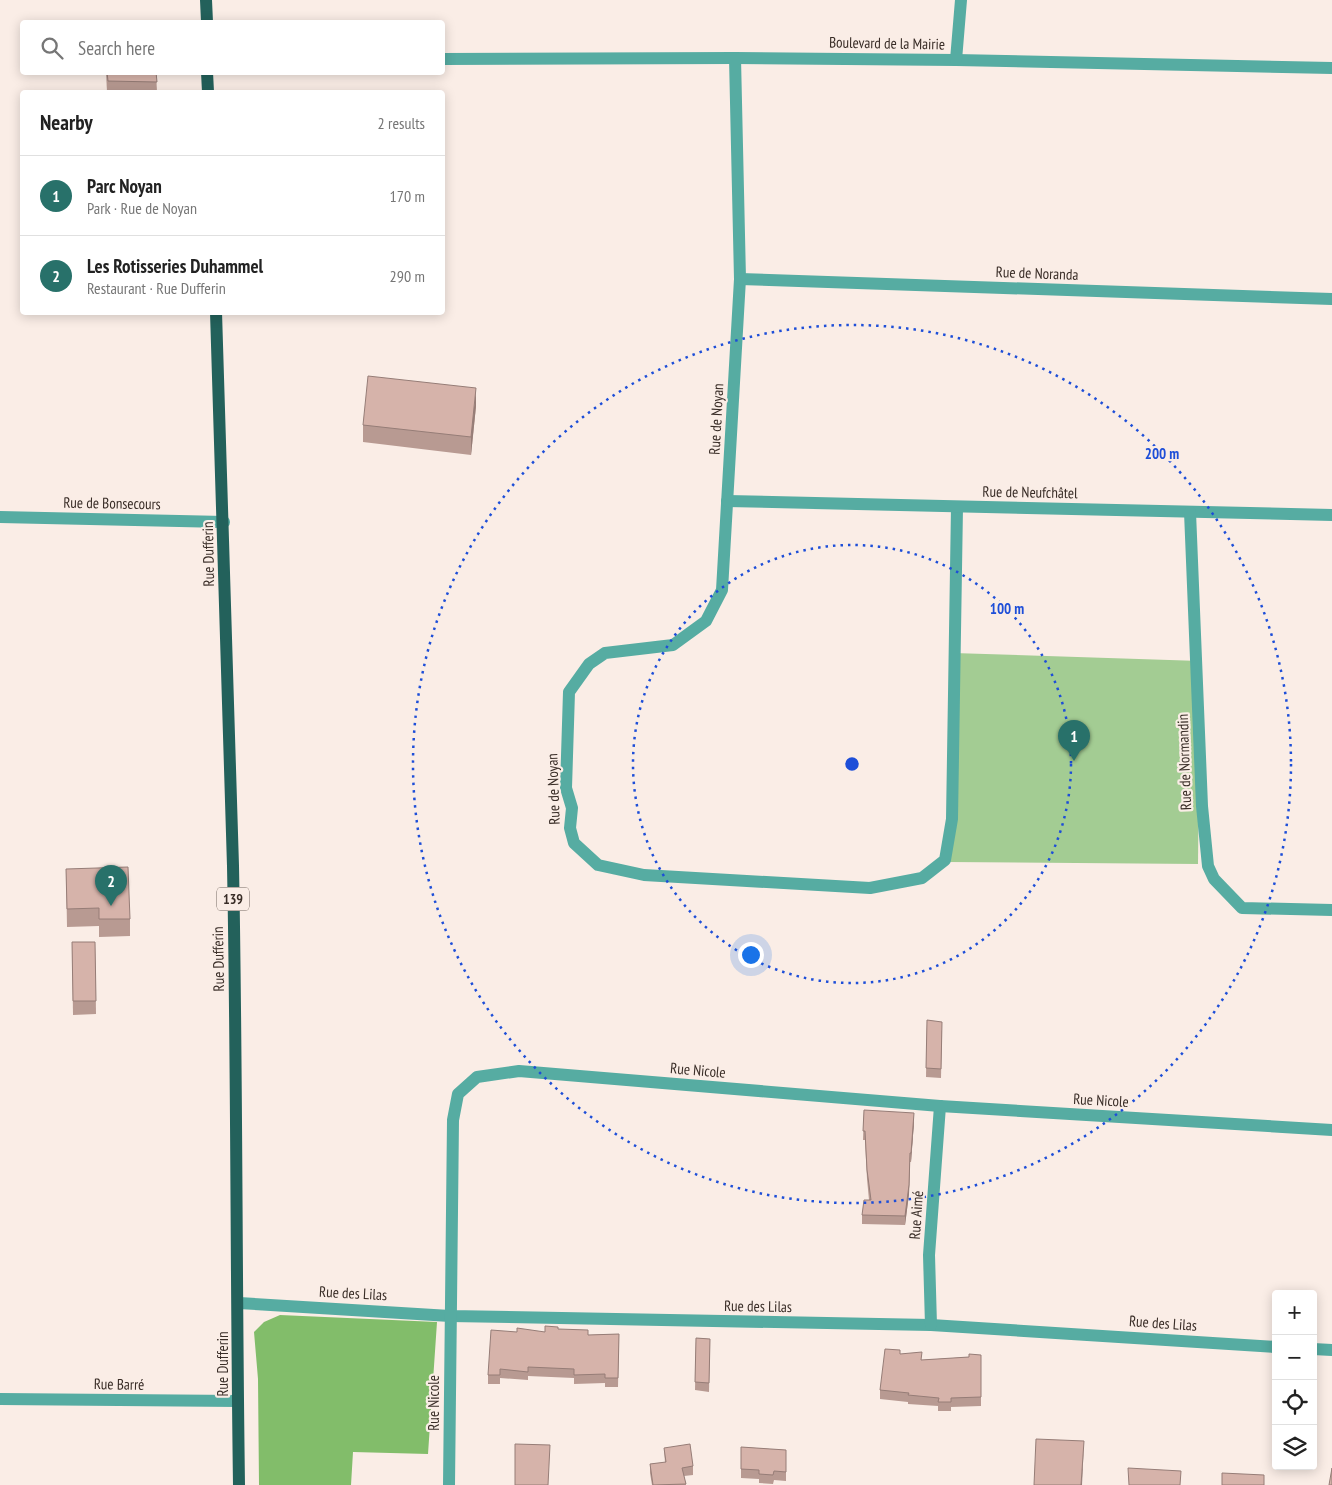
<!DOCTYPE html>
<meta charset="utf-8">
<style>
:root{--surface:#fff;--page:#f6f6f6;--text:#222;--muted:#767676;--line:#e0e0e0;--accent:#28716a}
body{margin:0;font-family:"PT Sans Narrow",sans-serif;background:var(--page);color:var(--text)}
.controls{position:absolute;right:15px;bottom:15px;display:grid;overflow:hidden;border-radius:5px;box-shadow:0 2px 12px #0003}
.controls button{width:45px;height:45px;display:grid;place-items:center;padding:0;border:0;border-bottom:1px solid var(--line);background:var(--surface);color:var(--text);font:25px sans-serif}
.you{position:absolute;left:750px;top:954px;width:18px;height:18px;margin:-12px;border:4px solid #fff;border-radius:50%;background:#1a73e8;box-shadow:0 0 0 8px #1a73e833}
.badge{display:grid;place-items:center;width:32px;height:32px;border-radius:50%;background:var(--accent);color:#fff;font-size:16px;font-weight:700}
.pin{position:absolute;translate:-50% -41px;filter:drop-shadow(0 1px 2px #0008)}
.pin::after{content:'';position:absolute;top:26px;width:18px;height:15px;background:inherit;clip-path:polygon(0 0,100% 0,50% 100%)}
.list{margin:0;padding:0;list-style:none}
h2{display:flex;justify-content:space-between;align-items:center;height:65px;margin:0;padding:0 20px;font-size:21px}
h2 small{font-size:16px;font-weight:400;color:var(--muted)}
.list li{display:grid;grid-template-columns:32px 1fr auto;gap:15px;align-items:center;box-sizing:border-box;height:80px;padding:0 20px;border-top:1px solid var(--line)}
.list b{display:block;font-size:19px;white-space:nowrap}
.list p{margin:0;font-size:16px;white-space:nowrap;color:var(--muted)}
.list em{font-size:16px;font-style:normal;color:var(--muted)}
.icon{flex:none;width:28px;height:28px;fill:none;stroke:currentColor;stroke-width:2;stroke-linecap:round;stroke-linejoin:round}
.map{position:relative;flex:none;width:1332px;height:1485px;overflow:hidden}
.search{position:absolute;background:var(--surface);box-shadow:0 2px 12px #0003;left:20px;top:20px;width:425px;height:55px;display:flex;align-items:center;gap:12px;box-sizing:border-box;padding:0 18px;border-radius:5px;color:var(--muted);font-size:19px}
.panel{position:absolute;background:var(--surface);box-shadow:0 2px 12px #0003;left:20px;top:90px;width:425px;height:225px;border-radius:5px}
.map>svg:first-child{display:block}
.green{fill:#a3cc93}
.forest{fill:#82bd6a}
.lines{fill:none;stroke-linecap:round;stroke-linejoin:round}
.minor{stroke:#56aca2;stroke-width:12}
.major{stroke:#23615b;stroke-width:12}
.wall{fill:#b89a92}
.shaded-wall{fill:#967d77}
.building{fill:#d6b3aa;stroke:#967d77}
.ring{fill:none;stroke:#1d4ed8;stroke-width:2.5;stroke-dasharray:2.5 5}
.labels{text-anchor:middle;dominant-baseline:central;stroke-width:4.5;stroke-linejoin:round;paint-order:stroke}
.shield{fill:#faede6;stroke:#736760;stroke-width:1}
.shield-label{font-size:14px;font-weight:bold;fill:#392d27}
.street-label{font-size:15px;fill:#392d27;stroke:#faede6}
.centre{fill:#1d4ed8;stroke:#faede6;stroke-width:2.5}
.ring-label{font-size:15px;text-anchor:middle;font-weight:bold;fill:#1d4ed8;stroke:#faede6;stroke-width:4.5;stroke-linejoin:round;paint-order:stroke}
</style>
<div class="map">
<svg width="1332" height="1485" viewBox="0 0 1332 1485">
<rect width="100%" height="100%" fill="#faede6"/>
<polygon class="green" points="953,653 1200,661 1198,864 947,862"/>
<polygon class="forest" points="280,1315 437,1322 428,1454 353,1452 351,1485 259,1485 258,1379 254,1332 264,1322"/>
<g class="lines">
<g class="minor">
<polyline points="735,58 740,279 722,590 706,621 673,645 605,653 589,664 569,692 566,788 572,808 570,828 574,843 598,865 644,875 870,888 922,878 945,860 952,819 957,507"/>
<polyline points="442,59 735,58 956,60 1332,68"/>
<polyline points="956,60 961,0"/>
<polyline points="740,279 1332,299"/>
<polyline points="727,501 1332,515"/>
<polyline points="1190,512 1202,806 1208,866 1214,879 1242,908 1332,910"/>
<polyline points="0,517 224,522"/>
<polyline points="239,1303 450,1316 931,1325 1276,1347"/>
<polyline points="931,1325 929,1255 940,1106"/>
<polyline points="1313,1349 1332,1350"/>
<polyline points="0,1399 238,1401"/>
<polyline points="449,1485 453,1120 458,1094 477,1077 519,1071 940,1106 1332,1130"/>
</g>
<g class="major">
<polyline points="206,0 207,22"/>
<polyline points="207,72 208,92"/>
<path d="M 216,312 C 223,497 229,682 233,866 C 237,1072 236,1279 239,1485"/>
</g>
</g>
<g class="wall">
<polygon points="106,72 156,72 157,92 107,92"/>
<polygon points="476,406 471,455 363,442 363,425"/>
<polygon points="66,869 130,919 130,936 99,937 99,926 67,927"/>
<polygon points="72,942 95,942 96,1014 73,1015"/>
<polygon points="927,1020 942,1031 941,1078 926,1077"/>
<polygon points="864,1110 914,1122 911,1162 910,1162 909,1194 905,1225 862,1224 862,1215 869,1200 867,1179 865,1140 863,1140"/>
<polygon points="558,1329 588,1335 619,1334 618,1387 605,1387 605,1383 574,1384 574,1378 528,1376 528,1380 500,1378 500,1384 488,1384 488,1375 517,1332 545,1332"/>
<polygon points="696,1338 710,1339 709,1392 695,1390"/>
<polygon points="900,1354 922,1360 969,1357 981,1355 981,1406 951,1407 951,1411 938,1411 938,1406 908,1404 908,1402 880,1399 880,1390"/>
<polygon points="741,1447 786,1450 786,1481 774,1480 773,1484 759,1483 759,1479 741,1478"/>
<polygon points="664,1448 693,1466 693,1475 684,1476 686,1485 652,1485 650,1473 650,1464 665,1463"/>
</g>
<g class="shaded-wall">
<polygon points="476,388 476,406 471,455 471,437"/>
<polygon points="914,1113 914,1122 911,1162 911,1153"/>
<polygon points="910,1153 909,1194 905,1225 905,1216"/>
<polygon points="1084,1441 1082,1485 1081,1485"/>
</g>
<g class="building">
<polygon points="107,72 156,72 157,82 108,81"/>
<polygon points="368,376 476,388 471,437 363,425"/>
<polygon points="128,867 130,919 99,919 99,908 67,909 66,869"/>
<polygon points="72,942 95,942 96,1001 73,1001"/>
<polygon points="927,1020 942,1022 941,1069 926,1068"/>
<polygon points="864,1110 914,1113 911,1153 910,1153 909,1185 905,1216 862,1215 864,1200 871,1200 867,1170 865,1131 863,1131"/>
<polygon points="545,1326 558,1327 558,1329 588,1330 588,1335 619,1334 618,1378 605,1378 605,1374 574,1375 574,1369 528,1367 528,1372 500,1369 500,1375 488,1375 491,1330 517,1332 517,1328 545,1332"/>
<polygon points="696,1338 710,1339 709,1383 695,1382"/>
<polygon points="885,1349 900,1350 900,1354 922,1352 921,1360 969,1357 969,1354 981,1355 981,1397 951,1398 951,1402 938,1402 939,1398 908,1395 909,1393 880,1390"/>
<polygon points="1036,1439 1084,1441 1081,1485 1034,1485"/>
<polygon points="515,1444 550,1445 548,1485 515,1485"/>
<polygon points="690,1444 693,1466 682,1468 686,1484 653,1485 650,1464 666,1462 664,1448"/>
<polygon points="741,1447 786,1450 786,1472 774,1471 773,1475 759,1474 759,1470 741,1469"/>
<polygon points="1128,1468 1181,1471 1180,1485 1129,1485"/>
<polygon points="1332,1468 1332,1485 1329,1485"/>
<polygon points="1222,1473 1264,1475 1264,1485 1222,1485"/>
</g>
<g class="ring">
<circle cx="852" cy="764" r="219"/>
<circle cx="852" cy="764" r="439"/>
</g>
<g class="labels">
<rect class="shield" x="217" y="887.5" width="32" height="23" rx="4"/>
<g class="shield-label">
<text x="233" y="899">139</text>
</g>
<g class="street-label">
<text transform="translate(887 43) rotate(1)">Boulevard de la Mairie</text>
<text transform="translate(1037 273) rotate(2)">Rue de Noranda</text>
<text transform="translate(716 419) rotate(-87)">Rue de Noyan</text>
<text transform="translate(1030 492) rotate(1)">Rue de Neufchâtel</text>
<text transform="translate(112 503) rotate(1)">Rue de Bonsecours</text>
<text transform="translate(208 554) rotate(-91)">Rue Dufferin</text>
<text transform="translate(1184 762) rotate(-92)">Rue de Normandin</text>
<text transform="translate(553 789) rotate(-92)">Rue de Noyan</text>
<text transform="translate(218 959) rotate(-91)">Rue Dufferin</text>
<text transform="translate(698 1070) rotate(5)">Rue Nicole</text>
<text transform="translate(1101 1100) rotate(3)">Rue Nicole</text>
<text transform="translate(916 1215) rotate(-86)">Rue Aimé</text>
<text transform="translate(353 1293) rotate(3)">Rue des Lilas</text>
<text transform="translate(758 1306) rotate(1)">Rue des Lilas</text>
<text transform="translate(1163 1323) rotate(4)">Rue des Lilas</text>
<text transform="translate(222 1364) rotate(-90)">Rue Dufferin</text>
<text transform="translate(119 1384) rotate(1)">Rue Barré</text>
<text transform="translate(433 1403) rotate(-90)">Rue Nicole</text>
</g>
</g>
<circle cx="852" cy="764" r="8" class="centre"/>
<g class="ring-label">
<text x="1162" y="459">200 m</text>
<text x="1007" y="614">100 m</text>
</g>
</svg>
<div class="controls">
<button>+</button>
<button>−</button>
<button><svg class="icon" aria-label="locate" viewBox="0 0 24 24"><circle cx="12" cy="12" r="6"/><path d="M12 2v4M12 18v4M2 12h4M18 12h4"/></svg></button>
<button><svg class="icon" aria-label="layers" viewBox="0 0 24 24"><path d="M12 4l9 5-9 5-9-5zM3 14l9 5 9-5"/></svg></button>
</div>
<div class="you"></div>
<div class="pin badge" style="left:1074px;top:761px">1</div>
<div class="pin badge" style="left:111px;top:906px">2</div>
<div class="search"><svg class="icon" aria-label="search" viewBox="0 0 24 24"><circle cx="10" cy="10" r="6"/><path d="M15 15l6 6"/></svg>Search here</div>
<section class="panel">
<h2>Nearby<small>2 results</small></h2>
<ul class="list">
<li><span class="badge">1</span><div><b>Parc Noyan</b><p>Park · Rue de Noyan</p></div><em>170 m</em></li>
<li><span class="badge">2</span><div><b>Les Rotisseries Duhammel</b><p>Restaurant · Rue Dufferin</p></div><em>290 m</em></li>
</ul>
</section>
</div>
